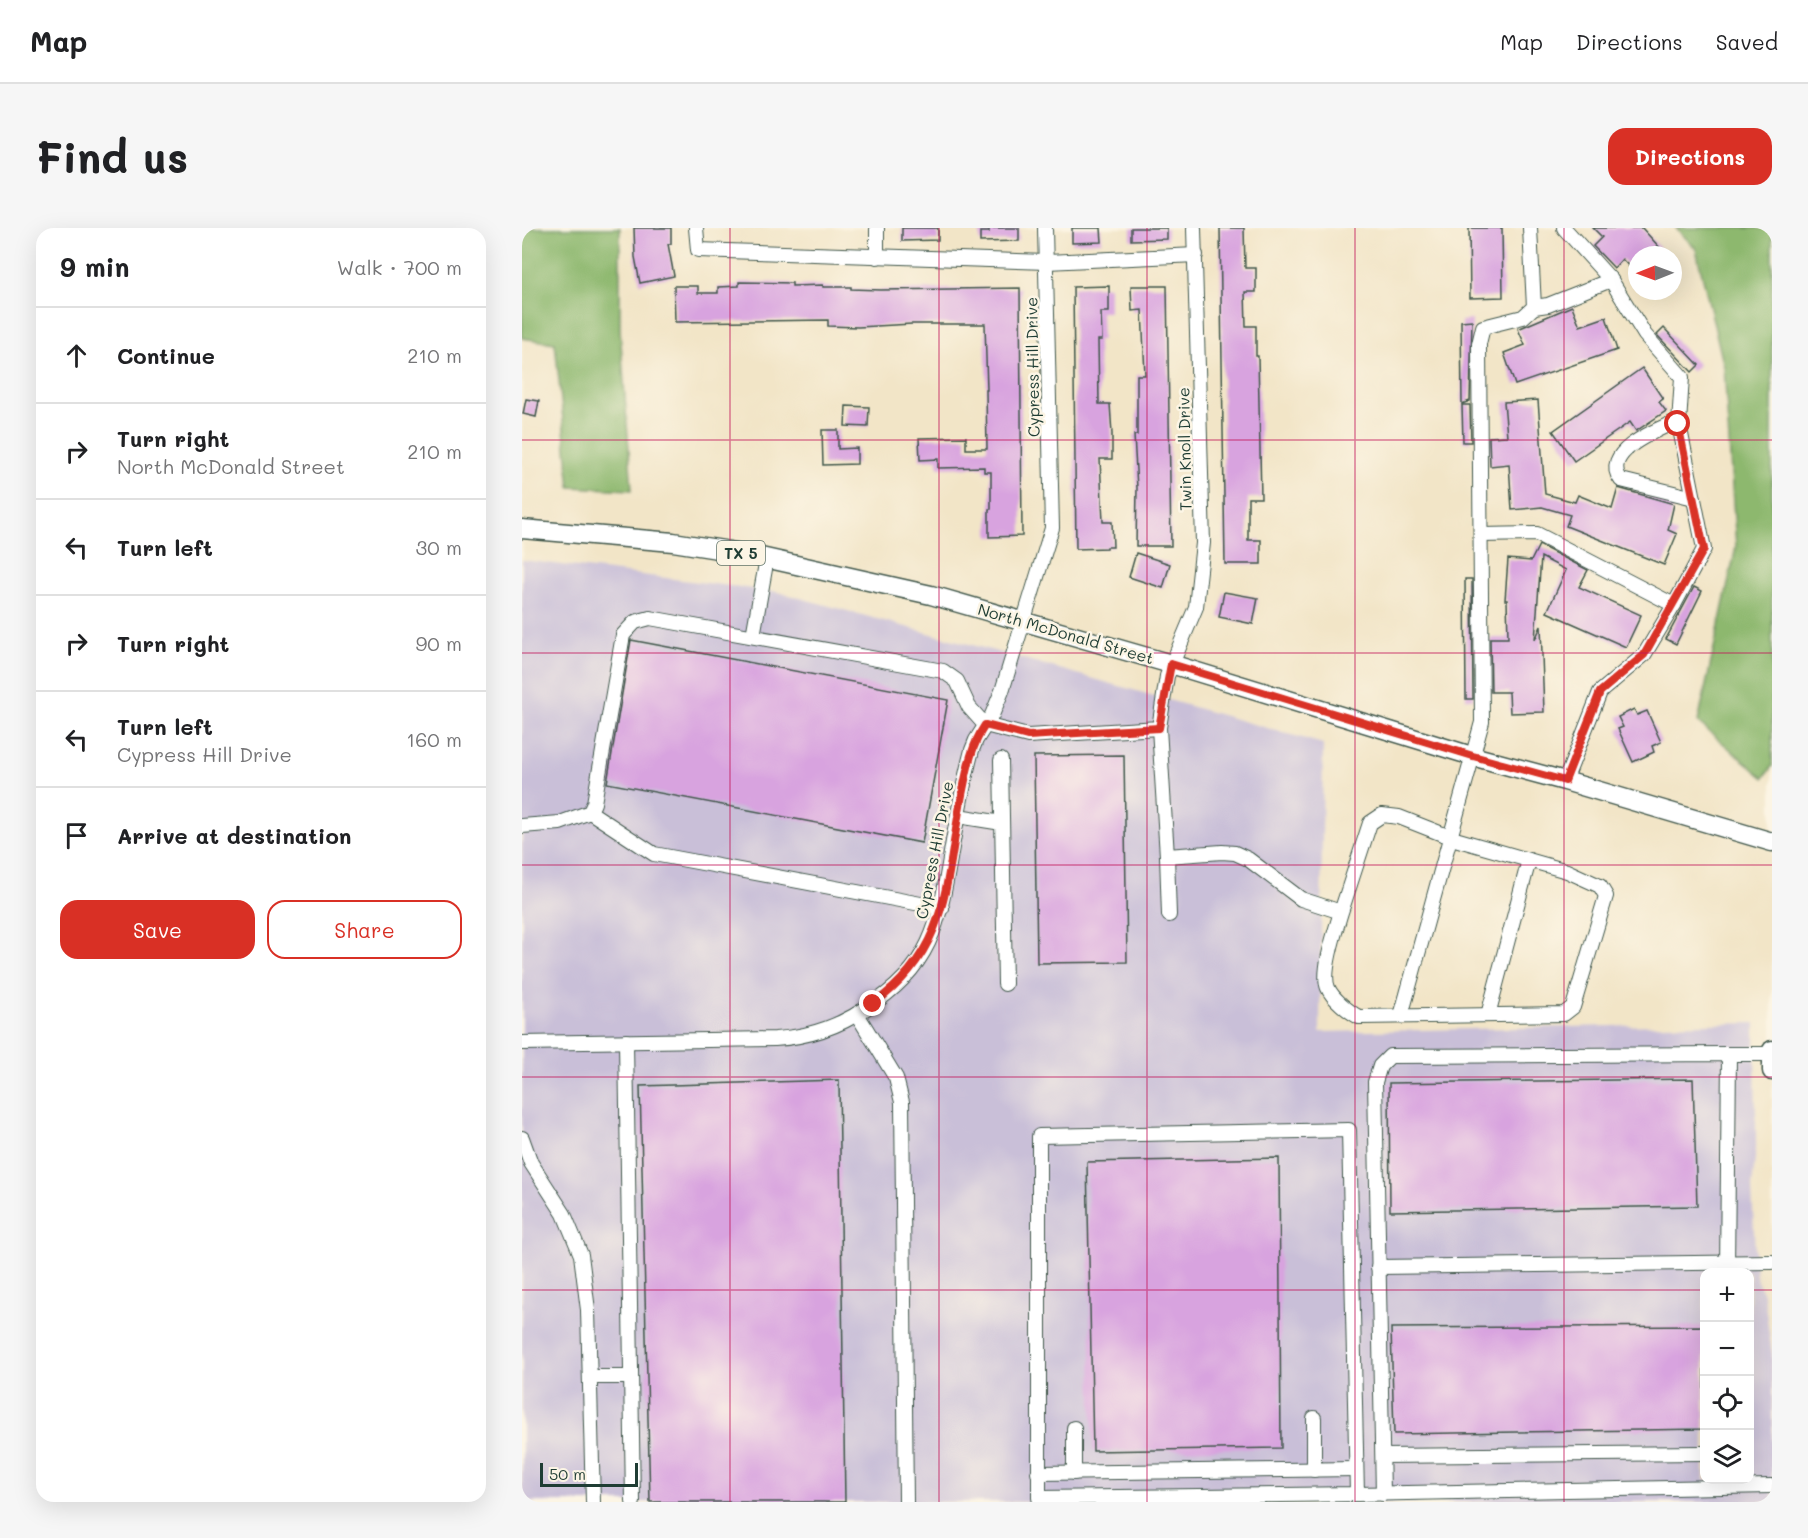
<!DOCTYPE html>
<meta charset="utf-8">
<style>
:root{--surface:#fff;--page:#f6f6f6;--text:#202124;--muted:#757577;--line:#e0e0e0;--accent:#d93025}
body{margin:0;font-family:Mali,sans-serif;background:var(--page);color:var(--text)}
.controls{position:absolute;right:18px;bottom:18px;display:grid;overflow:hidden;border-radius:12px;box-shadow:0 6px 24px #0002}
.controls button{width:54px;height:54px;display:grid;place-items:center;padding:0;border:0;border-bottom:2px solid var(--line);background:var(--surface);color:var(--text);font:30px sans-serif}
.compass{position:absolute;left:1106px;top:18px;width:54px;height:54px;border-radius:50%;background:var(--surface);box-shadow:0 6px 24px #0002;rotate:269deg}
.scale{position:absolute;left:18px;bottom:15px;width:98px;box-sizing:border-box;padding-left:6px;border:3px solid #1f3d34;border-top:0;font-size:16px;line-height:21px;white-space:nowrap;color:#1f3d34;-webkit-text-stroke:4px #fcf5e5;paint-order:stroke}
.stop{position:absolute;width:18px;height:18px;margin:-14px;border:4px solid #d93025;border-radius:50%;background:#fff}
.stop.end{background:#d93025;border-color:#fff;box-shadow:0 2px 6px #0008}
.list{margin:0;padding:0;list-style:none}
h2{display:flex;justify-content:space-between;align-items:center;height:78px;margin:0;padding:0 24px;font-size:26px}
h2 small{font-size:20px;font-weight:400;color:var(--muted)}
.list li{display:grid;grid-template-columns:39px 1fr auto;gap:18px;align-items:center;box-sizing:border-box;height:96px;padding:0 24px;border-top:2px solid var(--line)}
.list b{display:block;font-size:22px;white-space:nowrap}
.list p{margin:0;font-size:20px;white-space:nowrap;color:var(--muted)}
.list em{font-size:20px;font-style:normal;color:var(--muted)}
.actions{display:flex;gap:12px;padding:18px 24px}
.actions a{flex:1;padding:14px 0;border:2px solid var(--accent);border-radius:18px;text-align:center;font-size:21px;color:var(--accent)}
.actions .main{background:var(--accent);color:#fff}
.icon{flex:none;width:33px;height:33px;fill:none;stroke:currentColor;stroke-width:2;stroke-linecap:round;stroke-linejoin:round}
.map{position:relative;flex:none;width:1250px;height:1274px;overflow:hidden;border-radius:18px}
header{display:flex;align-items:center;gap:36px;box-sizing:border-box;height:84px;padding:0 30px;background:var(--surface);border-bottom:2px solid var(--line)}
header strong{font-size:28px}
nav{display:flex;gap:33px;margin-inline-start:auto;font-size:21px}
.intro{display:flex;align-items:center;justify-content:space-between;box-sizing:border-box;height:144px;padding:0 36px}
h1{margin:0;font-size:42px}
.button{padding:15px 27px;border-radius:18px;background:var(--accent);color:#fff;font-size:21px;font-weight:700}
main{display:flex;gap:36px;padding:0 36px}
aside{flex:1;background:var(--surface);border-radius:18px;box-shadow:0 6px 24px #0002}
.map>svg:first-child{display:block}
.industrial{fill:#c9bfd8;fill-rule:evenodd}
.forest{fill:#8db86e;stroke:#567a51;stroke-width:1.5}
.building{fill:#d8a3df}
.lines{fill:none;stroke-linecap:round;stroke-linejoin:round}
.minor-casing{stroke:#3f564a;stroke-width:16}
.major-casing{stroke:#3f564a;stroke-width:21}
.minor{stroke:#fff;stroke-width:14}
.major{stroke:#fff;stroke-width:18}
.route{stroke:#d93025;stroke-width:8}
.grid{fill:none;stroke:#c2185b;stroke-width:1.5;stroke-opacity:0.55}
.labels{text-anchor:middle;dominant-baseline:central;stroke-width:5;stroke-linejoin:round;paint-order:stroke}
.shield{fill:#fcf5e5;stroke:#617469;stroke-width:1.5}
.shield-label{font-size:15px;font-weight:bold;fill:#1f3d34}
.street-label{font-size:16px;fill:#1f3d34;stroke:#fcf5e5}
</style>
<header>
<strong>Map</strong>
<nav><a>Map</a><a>Directions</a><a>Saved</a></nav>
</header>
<div class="intro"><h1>Find us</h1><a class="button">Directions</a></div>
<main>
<aside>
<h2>9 min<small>Walk · 700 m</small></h2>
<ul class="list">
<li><svg class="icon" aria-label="ahead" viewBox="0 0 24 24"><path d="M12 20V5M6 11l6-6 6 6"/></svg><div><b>Continue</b></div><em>210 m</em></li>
<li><svg class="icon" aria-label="right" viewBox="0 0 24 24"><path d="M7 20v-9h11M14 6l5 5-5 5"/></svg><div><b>Turn right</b><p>North McDonald Street</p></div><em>210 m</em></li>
<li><svg class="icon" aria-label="left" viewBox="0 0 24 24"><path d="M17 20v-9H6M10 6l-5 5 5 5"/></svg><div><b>Turn left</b></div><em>30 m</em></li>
<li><svg class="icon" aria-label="right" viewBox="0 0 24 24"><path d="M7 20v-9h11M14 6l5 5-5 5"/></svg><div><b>Turn right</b></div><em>90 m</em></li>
<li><svg class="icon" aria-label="left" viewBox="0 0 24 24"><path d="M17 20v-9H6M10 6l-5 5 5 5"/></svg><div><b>Turn left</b><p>Cypress Hill Drive</p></div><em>160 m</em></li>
<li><svg class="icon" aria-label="arrive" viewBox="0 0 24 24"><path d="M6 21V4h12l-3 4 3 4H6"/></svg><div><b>Arrive at destination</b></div></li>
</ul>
<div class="actions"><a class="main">Save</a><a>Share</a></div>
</aside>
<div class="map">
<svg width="1250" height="1274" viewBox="0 0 1250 1274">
<rect width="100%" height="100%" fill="#fcf5e5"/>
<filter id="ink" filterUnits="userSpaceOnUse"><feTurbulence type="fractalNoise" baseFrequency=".0167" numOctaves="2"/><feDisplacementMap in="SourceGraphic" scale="12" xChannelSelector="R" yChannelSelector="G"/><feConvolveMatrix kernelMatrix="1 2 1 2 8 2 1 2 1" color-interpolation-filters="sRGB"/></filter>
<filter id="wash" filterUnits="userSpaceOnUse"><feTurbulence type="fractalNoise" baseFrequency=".008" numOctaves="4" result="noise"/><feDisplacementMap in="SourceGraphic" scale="24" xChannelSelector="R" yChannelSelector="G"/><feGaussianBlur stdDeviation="1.35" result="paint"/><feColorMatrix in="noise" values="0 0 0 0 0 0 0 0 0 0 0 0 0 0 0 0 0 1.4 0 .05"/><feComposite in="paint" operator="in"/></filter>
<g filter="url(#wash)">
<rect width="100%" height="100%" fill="#f2e5c7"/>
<path class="industrial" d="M 0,332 L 256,364 L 509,433 L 801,516 L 798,804 L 1233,795 L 1234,919 L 1230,959 L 1234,1049 L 1242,1069 L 1250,1126 L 1250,1274 L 0,1274 ZM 1182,1044 L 1228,1044 L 1228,1252 L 1182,1252 Z"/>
<g class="forest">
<polygon points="0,0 98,0 98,101 110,262 48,259 33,115 0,110"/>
<polygon points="1154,0 1250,0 1250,538 1242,550 1176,494 1214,319 1202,139 1174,21"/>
</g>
<g id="blocks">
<g class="building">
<polygon points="112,0 149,0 149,16 146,16 152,48 118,55 113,29"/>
<polygon points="380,0 416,0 416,12 380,13"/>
<polygon points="467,0 497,0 497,13 458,14 458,4 467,4"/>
<polygon points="550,0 579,0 580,14 550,15"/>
<polygon points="609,0 645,0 645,11 609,12"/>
<polygon points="698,0 722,0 723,40 734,40 734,64 723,64 724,98 734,98 734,128 736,128 739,270 726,270 726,312 739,312 739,336 703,336"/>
<polygon points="947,0 980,0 981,69 948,70"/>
<polygon points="1071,0 1120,0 1139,21 1132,27 1115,27 1115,47 1100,31 1092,40 1071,18 1080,9"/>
<polygon points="217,54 270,55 270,58 301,57 301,59 329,59 329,61 359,62 498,60 500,308 467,309 467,281 469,281 469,244 462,244 462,239 416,240 416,231 398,232 397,210 444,209 444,221 465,221 464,162 465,162 463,96 390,96 336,99 306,98 306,92 153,94 152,58 176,58 176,65 196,65 196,59 217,58"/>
<polygon points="587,58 587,84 579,84 580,112 576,112 577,176 588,176 590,206 590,231 578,231 581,294 590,294 591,319 585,319 585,320 554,321 551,59"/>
<polygon points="609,58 645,58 649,318 614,318 615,260 612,207 615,207 615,147 623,147 620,82 610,83"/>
<polygon points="1050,78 1058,98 1084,89 1095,122 993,157 982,125 1003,117 996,101"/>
<polygon points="950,92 948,173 940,176 939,93"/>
<polygon points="1142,100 1177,137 1170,144 1135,107"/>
<polygon points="1120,140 1141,171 1137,174 1144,183 1114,203 1108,194 1052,233 1031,203"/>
<polygon points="4,171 17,173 14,189 1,186"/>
<polygon points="1016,172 1023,266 1053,274 1056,267 1090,281 1096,260 1152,276 1146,302 1155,306 1142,337 1044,298 1048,287 1020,279 990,282 987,236 968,238 967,209 985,208 982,174"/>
<polygon points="940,177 948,177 949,214 941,214"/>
<polygon points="324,178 347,179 346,199 323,198"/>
<polygon points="300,202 316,202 316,221 335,220 335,236 301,237"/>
<polygon points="1017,317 1066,342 1057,359 1119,387 1104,419 1025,384 1044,342 1019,329 1013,412 1019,398 1022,484 988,485 987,464 969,464 968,410 986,410 985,372 983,372 986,331 1009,333"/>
<polygon points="614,325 648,336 641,360 607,349"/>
<polygon points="943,351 950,351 951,471 944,471"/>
<polygon points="1172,359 1180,363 1154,416 1144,411"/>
<polygon points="702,364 736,370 731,396 697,389"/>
<polygon points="109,412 426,472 400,615 85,555"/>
<polygon points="1112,481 1115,487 1125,483 1139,514 1130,518 1132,524 1111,534 1096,501 1101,499 1096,489"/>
<polygon points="602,527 605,734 515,735 512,528"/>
<polygon points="1171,851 1175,978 868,983 867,855"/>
<polygon points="317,852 323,1274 128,1274 118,858"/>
<polygon points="757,930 759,1220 571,1223 565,934"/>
<polygon points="1182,1098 1182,1201 872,1206 869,1100"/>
</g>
</g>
</g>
<g filter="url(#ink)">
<use href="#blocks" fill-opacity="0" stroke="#3f564a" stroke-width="1.5"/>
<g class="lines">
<defs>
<g id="minor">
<polyline points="174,0 176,22 525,34 674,27"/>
<polyline points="1042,0 1089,52 1123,107 1160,149 1157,196 1182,321 1152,377 1122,427 1078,464 1043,553"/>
<polyline points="355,29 355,0"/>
<polyline points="1012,79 1026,77 1089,52"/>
<path d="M 1157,192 C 1137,201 1077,224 1099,252 L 1172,270"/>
<polyline points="959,307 1015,306 1152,377"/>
<polyline points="231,408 245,330"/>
<polyline points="637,500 645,628 647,687"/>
<polyline points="479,532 483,756"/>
<polyline points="68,584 132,626 420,680"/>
<polyline points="436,588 480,595"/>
<polyline points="0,598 38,595 68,584 72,575 101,407 113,394 128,390 421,443 435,453 447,479 463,497 506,508 637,500 645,448 674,379 681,315 672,0"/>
<path d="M 645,628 L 700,624 L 713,625 L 726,631 L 779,671 L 819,684 C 814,701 799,744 806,760 C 810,770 827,784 837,789 L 1042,786 L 1051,779 L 1084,668 L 1078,658 L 1045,643 L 933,611 L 877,589 L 860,587 L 848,595 L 819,684"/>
<polyline points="335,786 374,850 380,874 384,1274"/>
<polyline points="966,787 1007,632"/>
<polyline points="879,788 960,494 957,116 961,99 1001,89 1012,79 1008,0"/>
<polyline points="104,813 111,1274"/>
<path d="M 0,815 L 253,811 C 286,809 316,799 343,781 C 409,740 417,697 429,625 C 435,590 441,556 450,522 L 454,512 L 470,487 L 480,463 L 530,300 L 523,0"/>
<polyline points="1207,826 1250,826"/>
<polyline points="0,910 9,935 42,986 59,1027 66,1082 71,1274"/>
<polyline points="856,1039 1250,1034"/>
<polyline points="68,1149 109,1149"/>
<polyline points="792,1190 792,1242"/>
<polyline points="861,1228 1182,1225"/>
<polyline points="516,1245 834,1241"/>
<polyline points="552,1245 552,1200"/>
<polyline points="835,1266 827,902 517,908 517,1270 835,1266 1250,1258"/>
<polyline points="861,1266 853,854 858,838 868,828 1207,826 1205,1044"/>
</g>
<g id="major">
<polyline points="0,301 151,314 221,325 409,367 649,436 950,528 1043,553 1250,614"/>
<polyline points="1250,822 1250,843"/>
</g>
</defs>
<use href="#minor" class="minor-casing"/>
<use href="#major" class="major-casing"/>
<use href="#minor" class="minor"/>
<use href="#major" class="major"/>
</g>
</g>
<g class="lines" filter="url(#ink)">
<path class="route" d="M 351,776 C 429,720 423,652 440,567 C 445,542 449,518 463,497 L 506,508 L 637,500 L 649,436 L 951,528 L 1043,553 L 1078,464 L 1122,427 L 1182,321 L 1156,196"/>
</g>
<path class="grid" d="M 208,0 L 208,1274M 417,0 L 417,1274M 625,0 L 625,1274M 833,0 L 833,1274M 1042,0 L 1042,1274M 0,212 L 1250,212M 0,425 L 1250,425M 0,637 L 1250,637M 0,849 L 1250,849M 0,1062 L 1182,1062M 1228,1062 L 1250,1062"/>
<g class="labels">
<rect class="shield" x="195" y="313" width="48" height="24" rx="4.5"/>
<g class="shield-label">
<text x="219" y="325">TX 5</text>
</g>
<g class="street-label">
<text transform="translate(510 139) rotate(-91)">Cypress Hill Drive</text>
<text transform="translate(662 221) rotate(-91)">Twin Knoll Drive</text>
<text transform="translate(544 405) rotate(16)">North McDonald Street</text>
<text transform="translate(412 622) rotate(-79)">Cypress Hill Drive</text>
</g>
</g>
</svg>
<div class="controls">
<button>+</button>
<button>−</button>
<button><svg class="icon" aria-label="locate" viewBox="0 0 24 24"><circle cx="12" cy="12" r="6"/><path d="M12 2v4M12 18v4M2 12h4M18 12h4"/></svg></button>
<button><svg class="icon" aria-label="layers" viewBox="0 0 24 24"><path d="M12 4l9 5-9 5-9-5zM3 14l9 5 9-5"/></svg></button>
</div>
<svg class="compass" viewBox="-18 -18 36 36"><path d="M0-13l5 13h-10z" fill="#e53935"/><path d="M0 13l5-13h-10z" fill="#757577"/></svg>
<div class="scale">50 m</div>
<div class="stop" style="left:1156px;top:196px"></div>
<div class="stop end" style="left:351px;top:776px"></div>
</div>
</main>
